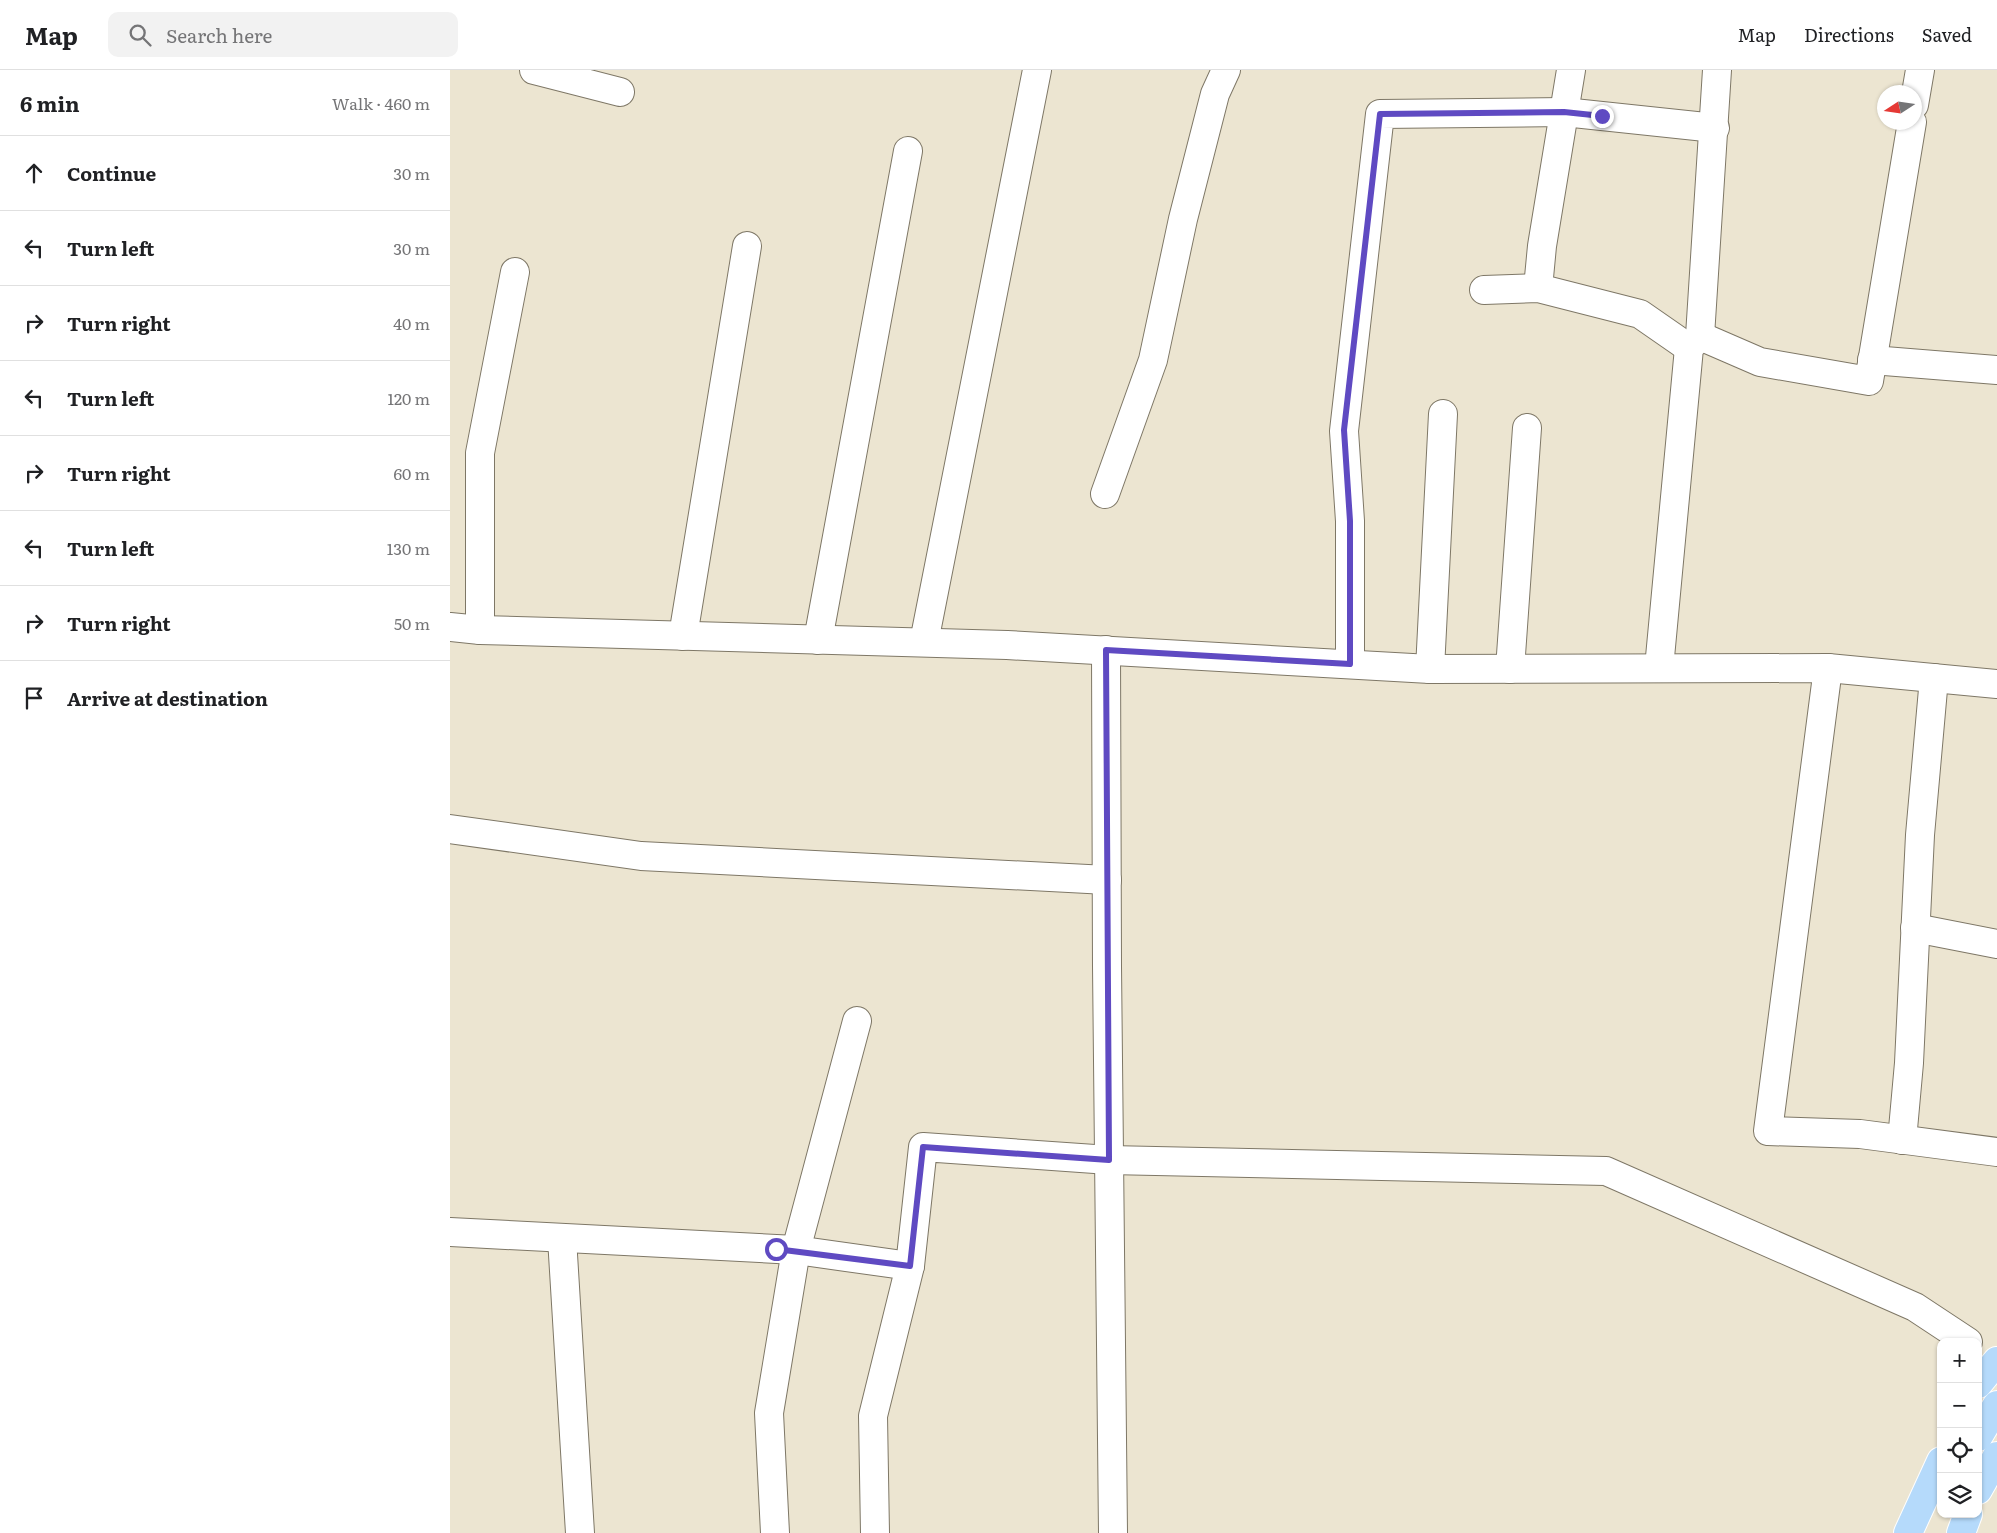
<!DOCTYPE html>
<meta charset="utf-8">
<style>
:root{--surface:#fff;--page:#f2f2f2;--text:#202124;--muted:#757577;--line:#e0e0e0}
body{margin:0;font-family:Literata,serif;background:var(--page);color:var(--text)}
.controls{position:absolute;right:15px;bottom:15px;display:grid;overflow:hidden;border-radius:10px;box-shadow:0 1px 4px #0004}
.controls button{width:45px;height:45px;display:grid;place-items:center;padding:0;border:0;border-bottom:1px solid var(--line);background:var(--surface);color:var(--text);font:25px sans-serif}
.compass{position:absolute;left:1427px;top:15px;width:45px;height:45px;border-radius:50%;background:var(--surface);box-shadow:0 1px 4px #0004;rotate:258deg}
.stop{position:absolute;width:15px;height:15px;margin:-11px;border:4px solid #5f4ac2;border-radius:50%;background:#fff}
.stop.end{background:#5f4ac2;border-color:#fff;box-shadow:0 1px 5px #0008}
.list{margin:0;padding:0;list-style:none}
h2{display:flex;justify-content:space-between;align-items:center;height:65px;margin:0;padding:0 20px;font-size:21px}
h2 small{font-size:16px;font-weight:400;color:var(--muted)}
.list li{display:grid;grid-template-columns:32px 1fr auto;gap:15px;align-items:center;box-sizing:border-box;height:75px;padding:0 20px;border-top:1px solid var(--line)}
.list b{display:block;font-size:19px;white-space:nowrap}
.list em{font-size:16px;font-style:normal;color:var(--muted)}
.icon{flex:none;width:28px;height:28px;fill:none;stroke:currentColor;stroke-width:2;stroke-linecap:round;stroke-linejoin:round}
.map{position:relative;flex:none;width:1547px;height:1463px;overflow:hidden}
header{display:flex;align-items:center;gap:30px;box-sizing:border-box;height:70px;padding:0 25px;background:var(--surface);border-bottom:1px solid var(--line)}
header strong{font-size:24px}
nav{display:flex;gap:28px;margin-inline-start:auto;font-size:18px}
.search{width:350px;height:45px;background:var(--page);display:flex;align-items:center;gap:12px;box-sizing:border-box;padding:0 18px;border-radius:10px;color:var(--muted);font-size:19px}
main{display:flex}
aside{flex:1;background:var(--surface)}
.map>svg:first-child{display:block}
.lines{fill:none;stroke-linecap:round;stroke-linejoin:round}
.street-casing{stroke:#7e7766;stroke-width:30}
.primary-casing{stroke:#fff;stroke-width:30}
.street{stroke:#fff;stroke-width:28}
.primary{stroke:#b5dafb;stroke-width:28}
.route{stroke:#5f4ac2;stroke-width:6}
</style>
<header>
<strong>Map</strong>
<div class="search"><svg class="icon" aria-label="search" viewBox="0 0 24 24"><circle cx="10" cy="10" r="6"/><path d="M15 15l6 6"/></svg>Search here</div>
<nav><a>Map</a><a>Directions</a><a>Saved</a></nav>
</header>
<main>
<aside>
<h2>6 min<small>Walk · 460 m</small></h2>
<ul class="list">
<li><svg class="icon" aria-label="ahead" viewBox="0 0 24 24"><path d="M12 20V5M6 11l6-6 6 6"/></svg><div><b>Continue</b></div><em>30 m</em></li>
<li><svg class="icon" aria-label="left" viewBox="0 0 24 24"><path d="M17 20v-9H6M10 6l-5 5 5 5"/></svg><div><b>Turn left</b></div><em>30 m</em></li>
<li><svg class="icon" aria-label="right" viewBox="0 0 24 24"><path d="M7 20v-9h11M14 6l5 5-5 5"/></svg><div><b>Turn right</b></div><em>40 m</em></li>
<li><svg class="icon" aria-label="left" viewBox="0 0 24 24"><path d="M17 20v-9H6M10 6l-5 5 5 5"/></svg><div><b>Turn left</b></div><em>120 m</em></li>
<li><svg class="icon" aria-label="right" viewBox="0 0 24 24"><path d="M7 20v-9h11M14 6l5 5-5 5"/></svg><div><b>Turn right</b></div><em>60 m</em></li>
<li><svg class="icon" aria-label="left" viewBox="0 0 24 24"><path d="M17 20v-9H6M10 6l-5 5 5 5"/></svg><div><b>Turn left</b></div><em>130 m</em></li>
<li><svg class="icon" aria-label="right" viewBox="0 0 24 24"><path d="M7 20v-9h11M14 6l5 5-5 5"/></svg><div><b>Turn right</b></div><em>50 m</em></li>
<li><svg class="icon" aria-label="arrive" viewBox="0 0 24 24"><path d="M6 21V4h12l-3 4 3 4H6"/></svg><div><b>Arrive at destination</b></div></li>
</ul>
</aside>
<div class="map">
<svg width="1547" height="1463" viewBox="0 0 1547 1463">
<rect width="100%" height="100%" fill="#ece5d1"/>
<g class="lines">
<defs>
<g id="street">
<polyline points="84,0 170,22"/>
<polyline points="1464,35 1470,0"/>
<polyline points="1088,218 1092,176 1121,0"/>
<polyline points="1034,220 1088,218 1190,244 1239,278"/>
<polyline points="1250,266 1310,292 1419,311 1462,52"/>
<polyline points="1422,290 1547,300"/>
<polyline points="655,424 703,290 733,149 765,24 776,0"/>
<polyline points="0,557 30,560 557,575 980,599 1378,598 1547,614"/>
<polyline points="30,560 30,383 65,202"/>
<polyline points="233,566 297,176"/>
<polyline points="368,570 458,81"/>
<polyline points="474,572 587,0"/>
<polyline points="656,580 657,896 663,1463"/>
<polyline points="900,594 900,451 894,361 930,44 1114,42 1265,58"/>
<polyline points="1209,598 1239,278 1250,266 1267,0"/>
<polyline points="1378,598 1318,1061 1410,1064 1547,1082"/>
<polyline points="980,599 993,344"/>
<polyline points="1060,599 1077,358"/>
<polyline points="0,759 191,786 657,810"/>
<polyline points="1465,858 1547,874"/>
<polyline points="1452,1070 1459,993 1470,765 1484,608"/>
<polyline points="0,1162 346,1180 460,1196"/>
<polyline points="112,1168 130,1463"/>
<polyline points="325,1463 319,1343 346,1180 407,951"/>
<polyline points="425,1463 423,1346 460,1196 473,1077 659,1090 1156,1101 1465,1237 1518,1272"/>
</g>
<g id="primary">
<polyline points="1528,1314 1547,1291"/>
<polyline points="1528,1367 1547,1335"/>
<polyline points="1528,1420 1547,1386"/>
<polyline points="1458,1463 1491,1391"/>
<polyline points="1511,1463 1518,1444"/>
</g>
</defs>
<use href="#street" class="street-casing"/>
<use href="#primary" class="primary-casing"/>
<use href="#street" class="street"/>
<use href="#primary" class="primary"/>
</g>
<g class="lines">
<polyline class="route" points="326,1179 460,1196 473,1077 659,1090 656,580 900,594 900,451 894,360 930,44 1114,42 1152,46"/>
</g>
</svg>
<div class="controls">
<button>+</button>
<button>−</button>
<button><svg class="icon" aria-label="locate" viewBox="0 0 24 24"><circle cx="12" cy="12" r="6"/><path d="M12 2v4M12 18v4M2 12h4M18 12h4"/></svg></button>
<button><svg class="icon" aria-label="layers" viewBox="0 0 24 24"><path d="M12 4l9 5-9 5-9-5zM3 14l9 5 9-5"/></svg></button>
</div>
<svg class="compass" viewBox="-18 -18 36 36"><path d="M0-13l5 13h-10z" fill="#e53935"/><path d="M0 13l5-13h-10z" fill="#757577"/></svg>
<div class="stop" style="left:326px;top:1179px"></div>
<div class="stop end" style="left:1152px;top:46px"></div>
</div>
</main>
